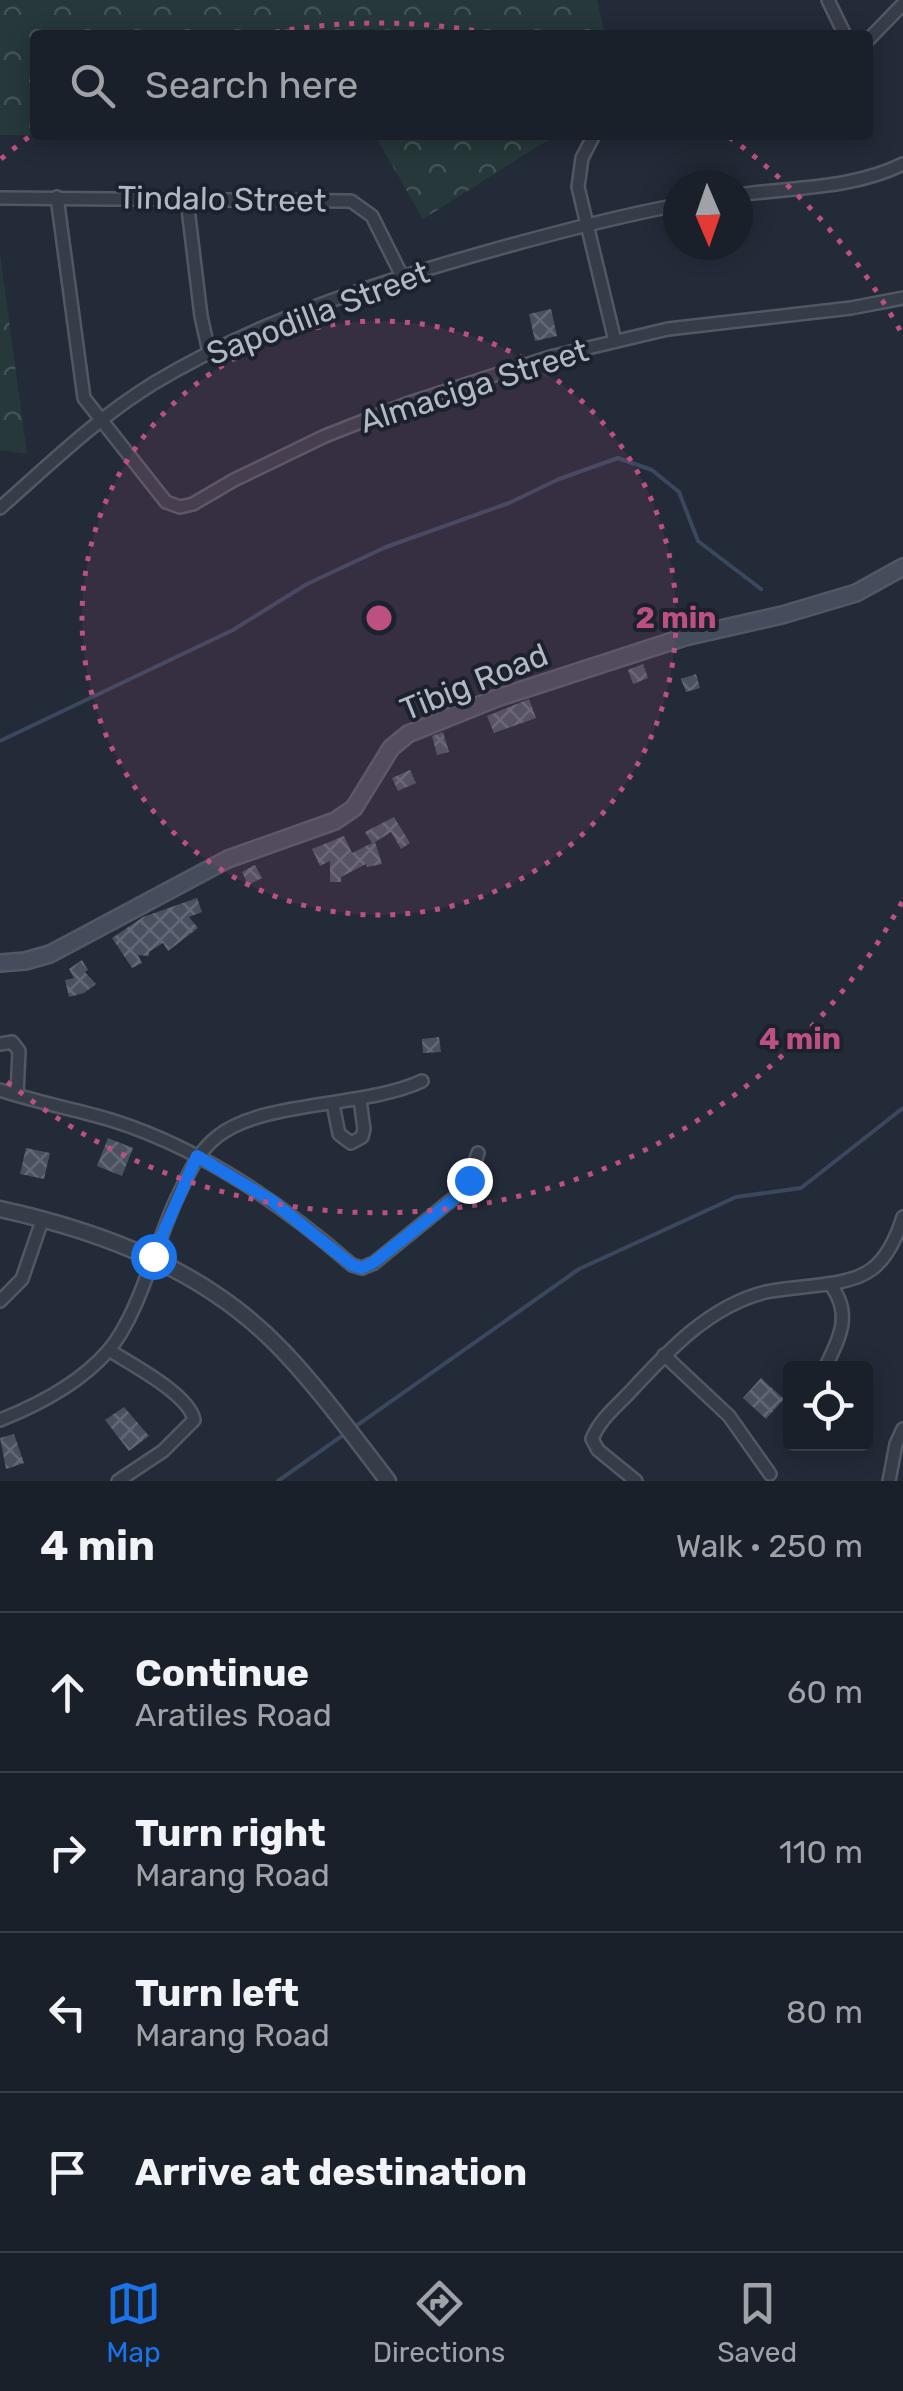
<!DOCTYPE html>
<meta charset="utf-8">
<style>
:root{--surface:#1a202a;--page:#232832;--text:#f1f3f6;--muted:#9fa3a8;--line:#383e47;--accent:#1a73e8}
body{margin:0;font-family:Rubik,sans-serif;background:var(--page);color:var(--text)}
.controls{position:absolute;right:30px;bottom:30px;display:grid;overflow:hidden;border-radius:10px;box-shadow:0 5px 25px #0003}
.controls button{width:90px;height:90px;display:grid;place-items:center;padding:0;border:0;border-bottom:2px solid var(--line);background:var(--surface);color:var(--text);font:50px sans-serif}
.compass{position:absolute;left:663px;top:170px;width:90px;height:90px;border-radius:50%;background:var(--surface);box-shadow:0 5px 25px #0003;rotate:178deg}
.stop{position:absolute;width:30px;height:30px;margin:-22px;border:8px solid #1a73e8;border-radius:50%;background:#fff}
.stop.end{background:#1a73e8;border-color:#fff;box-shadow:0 2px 10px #0008}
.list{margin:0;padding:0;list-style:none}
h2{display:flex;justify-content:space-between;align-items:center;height:130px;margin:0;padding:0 40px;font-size:42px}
h2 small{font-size:32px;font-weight:400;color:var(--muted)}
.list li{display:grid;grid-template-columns:65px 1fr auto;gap:30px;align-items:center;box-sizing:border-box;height:160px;padding:0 40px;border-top:2px solid var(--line)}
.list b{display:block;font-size:38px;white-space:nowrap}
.list p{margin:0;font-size:32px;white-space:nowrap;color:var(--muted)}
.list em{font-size:32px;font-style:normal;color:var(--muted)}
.icon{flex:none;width:55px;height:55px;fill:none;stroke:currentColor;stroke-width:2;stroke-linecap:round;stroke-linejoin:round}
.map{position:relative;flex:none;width:903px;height:1481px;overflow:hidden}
.search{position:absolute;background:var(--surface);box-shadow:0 5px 25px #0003;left:30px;right:30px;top:30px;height:110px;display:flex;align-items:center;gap:25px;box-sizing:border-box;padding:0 35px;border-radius:10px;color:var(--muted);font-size:38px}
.sheet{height:770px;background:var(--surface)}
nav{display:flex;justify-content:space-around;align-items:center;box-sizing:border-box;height:140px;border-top:2px solid var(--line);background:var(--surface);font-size:28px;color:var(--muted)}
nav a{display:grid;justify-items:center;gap:5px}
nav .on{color:var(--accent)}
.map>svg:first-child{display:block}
.forest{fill:url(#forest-crowns)}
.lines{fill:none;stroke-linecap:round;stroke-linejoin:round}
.stream{stroke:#3a485f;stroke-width:4}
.building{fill:url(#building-cross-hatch)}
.minor-casing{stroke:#525863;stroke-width:16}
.tertiary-casing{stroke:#525863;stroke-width:19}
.secondary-casing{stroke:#525863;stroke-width:20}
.minor{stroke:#373d48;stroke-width:11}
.tertiary{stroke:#373d48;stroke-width:14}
.secondary{stroke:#454c5b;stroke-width:15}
.route{stroke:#1a73e8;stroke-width:12}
.ring{fill:none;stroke:#bc5080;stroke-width:5;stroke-dasharray:5 10}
.labels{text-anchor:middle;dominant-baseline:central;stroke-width:8;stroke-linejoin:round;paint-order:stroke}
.street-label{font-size:32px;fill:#b2b8c4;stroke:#1c222d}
.centre{fill:#bc5080;stroke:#1c222d;stroke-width:5}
.ring-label{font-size:30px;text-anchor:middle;font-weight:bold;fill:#bc5080;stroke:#1c222d;stroke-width:8;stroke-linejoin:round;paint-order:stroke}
</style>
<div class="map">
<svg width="903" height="1481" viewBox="0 0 903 1481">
<defs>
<pattern id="forest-crowns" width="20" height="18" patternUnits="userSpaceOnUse" patternTransform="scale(2.5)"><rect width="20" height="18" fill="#26383a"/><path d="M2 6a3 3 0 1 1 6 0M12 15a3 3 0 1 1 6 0" fill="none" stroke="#435355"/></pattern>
<pattern id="building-cross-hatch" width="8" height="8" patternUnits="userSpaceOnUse" patternTransform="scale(2.5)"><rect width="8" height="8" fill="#4a5261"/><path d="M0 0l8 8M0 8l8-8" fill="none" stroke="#626976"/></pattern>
</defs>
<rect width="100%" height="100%" fill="#232b38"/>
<g class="forest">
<polygon points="0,0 597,0 605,35 35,35 35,135 556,135 423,219 376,137 0,135"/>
<polygon points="0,254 27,454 0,450"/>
</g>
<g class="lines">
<g class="stream">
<polyline points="0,741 233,630 307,584 386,547 509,503 559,479 618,458 652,470 679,492 698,541 761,589"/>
<polyline points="278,1481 579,1269 736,1197 801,1188 903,1108"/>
</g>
</g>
<g class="building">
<polygon points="551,309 557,336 535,341 529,314"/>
<polygon points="643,664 648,678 633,684 628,670"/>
<polygon points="696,674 700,688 686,692 681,679"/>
<polygon points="529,699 536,718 494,733 487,716"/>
<polygon points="443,732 449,752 437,755 432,736"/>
<polygon points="410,770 416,783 398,791 392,778"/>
<polygon points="394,817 410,843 401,849 391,832 375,842 382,864 367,867 366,864 341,877 341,882 330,882 330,861 320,866 312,849 344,836 352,853 372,843 365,832"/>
<polygon points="255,865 262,878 248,885 242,872"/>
<polygon points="197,898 202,912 189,917 198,928 168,951 163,943 149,952 149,956 138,955 142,963 132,968 112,938 143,917"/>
<polygon points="82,960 88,970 85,972 96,984 84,993 69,997 65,980 74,978 69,969"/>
<polygon points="439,1037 441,1052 423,1053 422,1039"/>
<polygon points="108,1138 133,1148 122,1176 97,1166"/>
<polygon points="26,1148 50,1153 44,1179 20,1174"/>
<polygon points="761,1378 784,1399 766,1419 743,1398"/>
<polygon points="124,1407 149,1436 129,1451 105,1420"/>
<polygon points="14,1434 24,1463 6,1469 0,1438"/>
</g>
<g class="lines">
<defs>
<g id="minor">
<polyline points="828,0 845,35"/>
<polyline points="868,40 903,4"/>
<polyline points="594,135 582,158 578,187 615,341"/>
<path d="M 738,195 C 793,187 853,189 903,164"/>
<polyline points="57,197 84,398 166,502 180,507 193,504 234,480 325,436 409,403 550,357 668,329 851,308 903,298"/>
<polyline points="1,198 351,201 372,216 402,276"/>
<polyline points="187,200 201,316 209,352"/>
<path d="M 0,508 C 50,464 97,418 154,383 C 255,322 372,284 486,252 C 550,234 613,217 678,205"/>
<polyline points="0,1044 12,1042 19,1051 17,1095"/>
<path d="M 0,1090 C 36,1102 74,1109 111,1120 C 201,1148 281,1203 352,1265 L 362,1268 L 374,1263 L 460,1193 L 469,1179 L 478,1153"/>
<polyline points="333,1104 339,1134 351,1143 362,1137 364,1129 360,1100"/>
<polyline points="0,1301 22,1279 43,1218"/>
<path d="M 109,1350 C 132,1365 189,1394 194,1420 L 163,1451 L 118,1481"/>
<polyline points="664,1355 729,1416 770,1474"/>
<path d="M 827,1364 C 841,1334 852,1313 830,1284"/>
<path d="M 0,1420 C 38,1405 81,1382 108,1351 C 139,1316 156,1242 177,1198 C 188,1175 197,1152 218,1136 C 264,1100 364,1108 422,1081"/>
<path d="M 636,1481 L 598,1450 L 592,1439 C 600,1419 616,1407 630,1392 C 668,1351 709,1306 766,1292 C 796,1285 847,1288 872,1269 C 888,1257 897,1236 903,1217"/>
<polyline points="889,1481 896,1444 903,1429"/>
</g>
<path id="tertiary" d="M 0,1209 C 105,1232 207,1271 282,1350 C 321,1391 354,1437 388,1481"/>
<polyline id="secondary" points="0,963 25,961 50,954 228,859 335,821 354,808 391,748 408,734 497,698 685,637 782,615 856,593 903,567"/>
</defs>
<use href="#minor" class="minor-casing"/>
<use href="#tertiary" class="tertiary-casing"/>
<use href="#secondary" class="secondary-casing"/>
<use href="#minor" class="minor"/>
<use href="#tertiary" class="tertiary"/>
<use href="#secondary" class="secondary"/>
</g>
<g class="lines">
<polyline class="route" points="153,1256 197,1156 272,1201 352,1265 362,1268 374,1262 460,1194 469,1180"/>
</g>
<circle cx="379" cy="618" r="297" fill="#bc5080" fill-opacity=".12"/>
<g class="ring">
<circle cx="379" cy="618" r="297"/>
<path d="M902 902A595 595 0 0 1 1 1077M1 159A595 595 0 0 1 33 134M260 35A595 595 0 0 1 498 35M729 137A595 595 0 0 1 902 334"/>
</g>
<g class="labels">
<g class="street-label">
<text transform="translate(222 199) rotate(1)">Tindalo Street</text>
<text transform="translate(318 313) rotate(-21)">Sapodilla Street</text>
<text transform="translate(474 386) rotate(-18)">Almaciga Street</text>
<text transform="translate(474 682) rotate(-22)">Tibig Road</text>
</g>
</g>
<circle cx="379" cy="618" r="15" class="centre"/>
<g class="ring-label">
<text x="676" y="628">2 min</text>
<text x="800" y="1049">4 min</text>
</g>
</svg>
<div class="controls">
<button><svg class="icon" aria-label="locate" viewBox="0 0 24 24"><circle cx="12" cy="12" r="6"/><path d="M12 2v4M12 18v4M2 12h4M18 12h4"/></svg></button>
</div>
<svg class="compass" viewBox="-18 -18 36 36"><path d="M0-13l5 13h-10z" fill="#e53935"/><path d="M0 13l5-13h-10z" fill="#9fa3a8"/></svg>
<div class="stop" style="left:153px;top:1256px"></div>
<div class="stop end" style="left:469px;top:1180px"></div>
<div class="search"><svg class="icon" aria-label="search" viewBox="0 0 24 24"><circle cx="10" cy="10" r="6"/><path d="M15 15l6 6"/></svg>Search here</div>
</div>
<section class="sheet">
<h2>4 min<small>Walk · 250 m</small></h2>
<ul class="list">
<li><svg class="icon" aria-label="ahead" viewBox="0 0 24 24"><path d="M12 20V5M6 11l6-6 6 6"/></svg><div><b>Continue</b><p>Aratiles Road</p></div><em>60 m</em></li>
<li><svg class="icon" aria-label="right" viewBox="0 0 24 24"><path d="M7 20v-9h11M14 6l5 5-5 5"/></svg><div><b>Turn right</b><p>Marang Road</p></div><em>110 m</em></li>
<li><svg class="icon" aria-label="left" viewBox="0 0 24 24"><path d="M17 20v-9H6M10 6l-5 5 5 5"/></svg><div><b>Turn left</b><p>Marang Road</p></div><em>80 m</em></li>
<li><svg class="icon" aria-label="arrive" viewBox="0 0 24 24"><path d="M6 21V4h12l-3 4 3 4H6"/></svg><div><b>Arrive at destination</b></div></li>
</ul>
</section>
<nav>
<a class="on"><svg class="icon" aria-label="map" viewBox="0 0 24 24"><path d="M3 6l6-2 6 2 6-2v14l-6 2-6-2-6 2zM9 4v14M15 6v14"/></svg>Map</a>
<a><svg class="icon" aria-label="directions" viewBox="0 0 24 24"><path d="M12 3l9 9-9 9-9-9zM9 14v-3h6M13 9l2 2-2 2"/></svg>Directions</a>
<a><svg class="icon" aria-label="saved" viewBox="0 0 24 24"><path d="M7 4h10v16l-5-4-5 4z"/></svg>Saved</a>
</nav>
